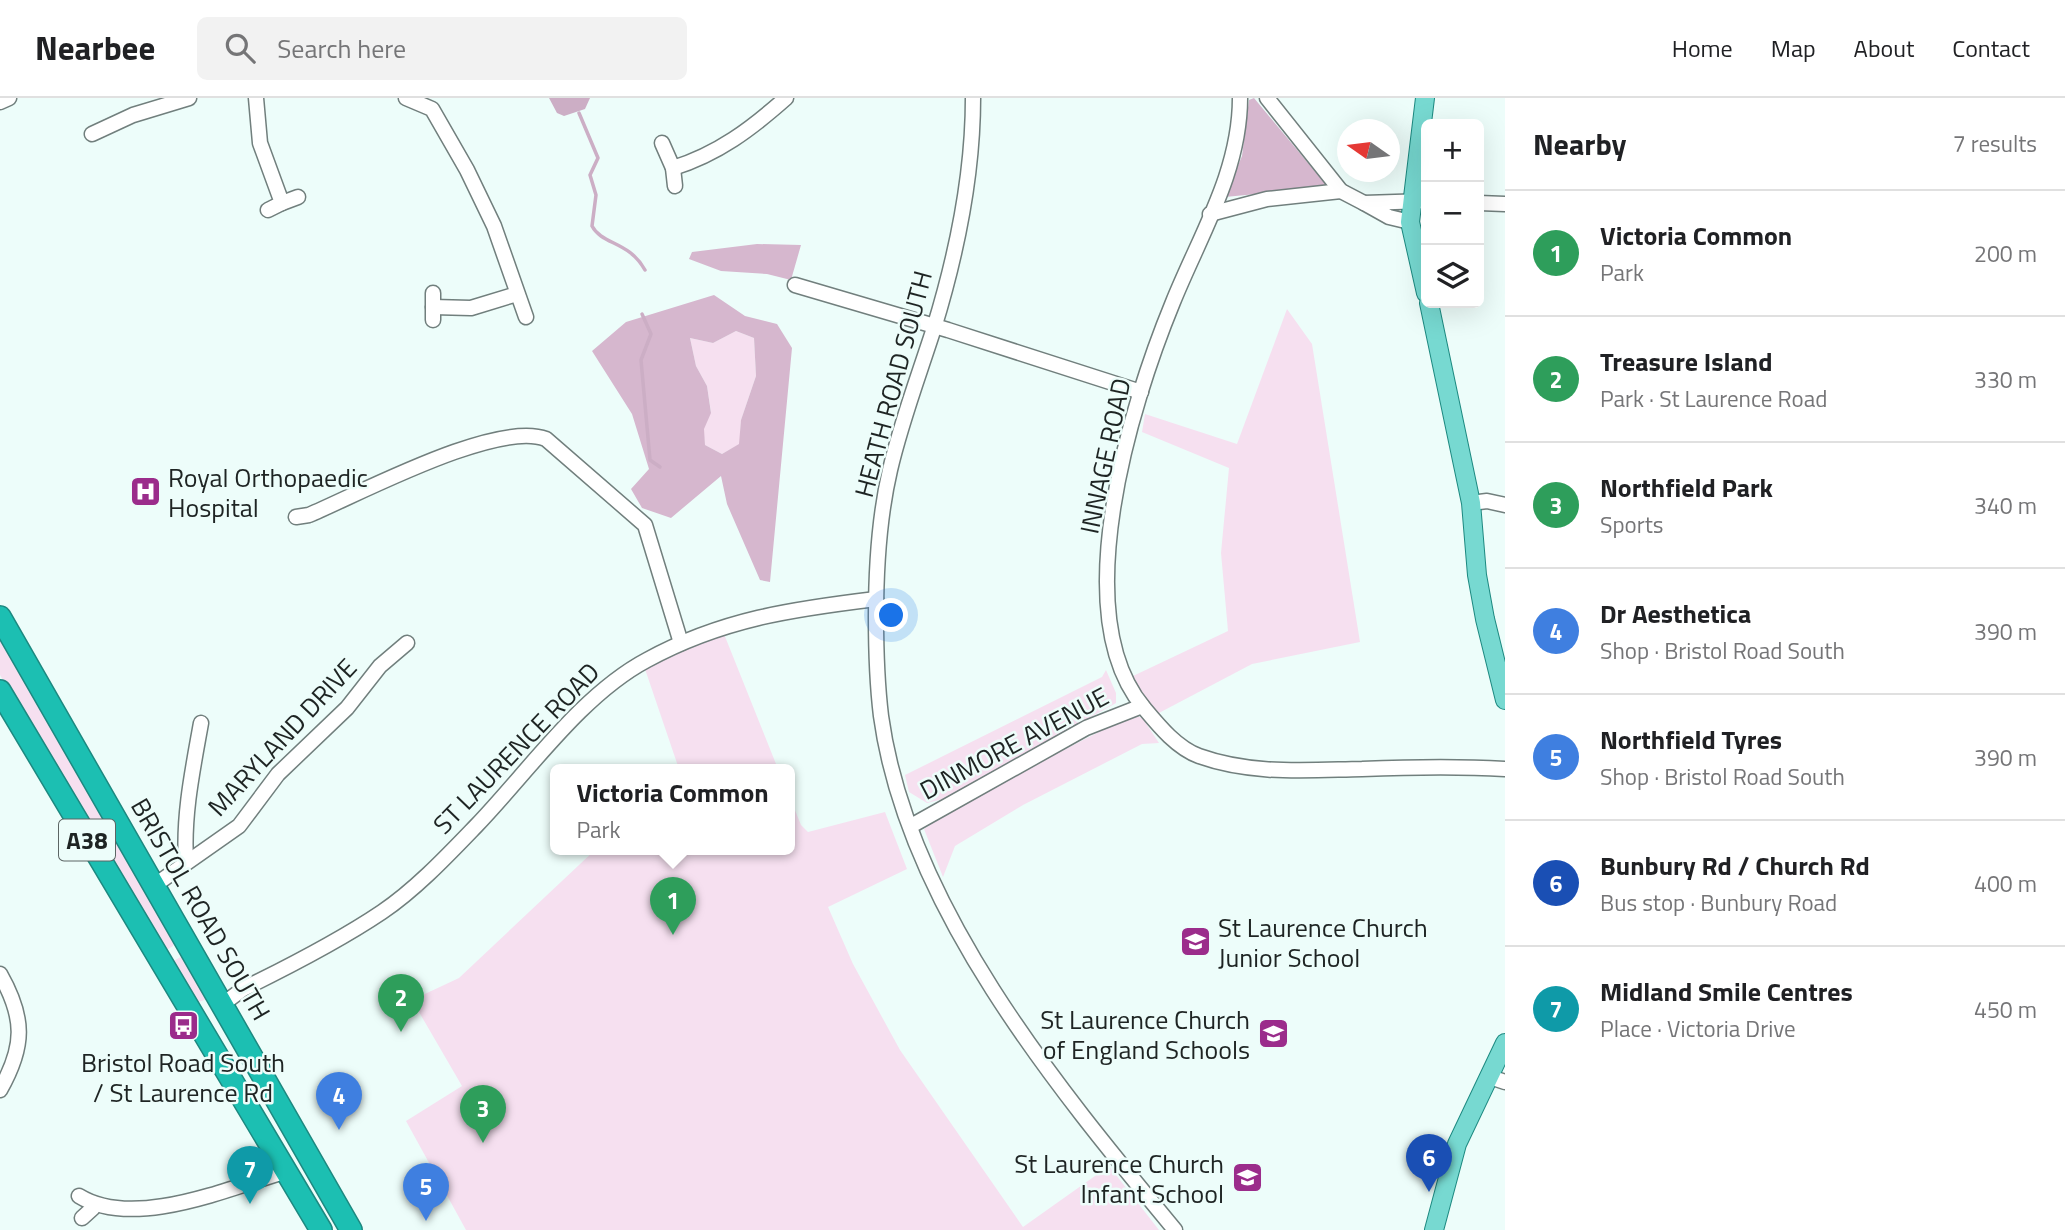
<!DOCTYPE html>
<meta charset="utf-8">
<style>
:root{--surface:#fff;--page:#f2f2f2;--text:#202124;--muted:#757577;--line:#e0e0e0;--accent:#111827}
body{margin:0;font-family:"Titillium Web",sans-serif;background:var(--page);color:var(--text)}
.controls{position:absolute;right:21px;top:21px;display:grid;overflow:hidden;border-radius:10px;box-shadow:0 7px 28px #0002}
.controls button{width:63px;height:63px;display:grid;place-items:center;padding:0;border:0;border-bottom:2px solid var(--line);background:var(--surface);color:var(--text);font:35px sans-serif}
.compass{position:absolute;left:1337px;top:21px;width:63px;height:63px;border-radius:50%;background:var(--surface);box-shadow:0 7px 28px #0002;rotate:284deg}
.you{position:absolute;left:892px;top:518px;width:24px;height:24px;margin:-18px;border:5px solid #fff;border-radius:50%;background:#1a73e8;box-shadow:0 0 0 10px #1a73e833}
.badge{display:grid;place-items:center;width:46px;height:46px;border-radius:50%;background:var(--accent);color:#fff;font-size:23px;font-weight:700}
.pin{position:absolute;translate:-50% -58px;filter:drop-shadow(0 2px 4px #0008)}
.pin::after{content:'';position:absolute;top:37px;width:24px;height:21px;background:inherit;clip-path:polygon(0 0,100% 0,50% 100%)}
.popup{position:absolute;left:550px;top:666px;width:245px;height:91px;box-sizing:border-box;display:grid;place-content:center;border-radius:10px;background:var(--surface);filter:drop-shadow(0 2px 5px #0005);font-size:23px;white-space:nowrap;color:var(--muted)}
.popup b{font-size:26px;color:var(--text)}
.popup::after{content:'';position:absolute;left:50%;top:100%;margin-left:-14px;border:14px solid transparent;border-top-color:var(--surface)}
.list{margin:0;padding:0;list-style:none}
h2{display:flex;justify-content:space-between;align-items:center;height:91px;margin:0;padding:0 28px;font-size:30px}
h2 small{font-size:23px;font-weight:400;color:var(--muted)}
.list li{display:grid;grid-template-columns:46px 1fr auto;gap:21px;align-items:center;box-sizing:border-box;height:126px;padding:0 28px;border-top:2px solid var(--line)}
.list b{display:block;font-size:26px;white-space:nowrap}
.list p{margin:0;font-size:23px;white-space:nowrap;color:var(--muted)}
.list em{font-size:23px;font-style:normal;color:var(--muted)}
.icon{flex:none;width:38px;height:38px;fill:none;stroke:currentColor;stroke-width:2;stroke-linecap:round;stroke-linejoin:round}
.map{position:relative;flex:none;width:1505px;height:1132px;overflow:hidden}
header{display:flex;align-items:center;gap:42px;box-sizing:border-box;height:98px;padding:0 35px;background:var(--surface);border-bottom:2px solid var(--line)}
header strong{font-size:33px}
nav{display:flex;gap:38px;margin-inline-start:auto;font-size:24px}
.search{width:490px;height:63px;background:var(--page);display:flex;align-items:center;gap:18px;box-sizing:border-box;padding:0 24px;border-radius:10px;color:var(--muted);font-size:26px}
main{display:flex}
aside{flex:1;background:var(--surface)}
.map>svg:first-child{display:block}
.green{fill:#f6e0f0}
.forest{fill:#d6b7ce;fill-rule:evenodd}
.water{fill:#ccaec5}
.lines{fill:none;stroke-linecap:round;stroke-linejoin:round}
.stream{stroke:#ccaec5;stroke-width:3.5}
.minor-casing{stroke:#717f7d;stroke-width:17}
.major-casing{stroke:#1d8980;stroke-width:20}
.highway-casing{stroke:#1d8980;stroke-width:24}
.minor{stroke:#fff;stroke-width:14}
.major{stroke:#77d9d1;stroke-width:18}
.highway{stroke:#1cbfb2;stroke-width:21}
.labels{text-anchor:middle;dominant-baseline:central;stroke-width:5;stroke-linejoin:round;paint-order:stroke}
.shield{fill:#edfdfa;stroke:#5c6564;stroke-width:2}
.shield-label{font-size:24px;font-weight:bold;fill:#1e2423}
.street-label{font-size:26px;fill:#1e2423;stroke:#edfdfa}
.poi-label{font-size:26px;fill:#1e2423;stroke:#edfdfa;text-anchor:start}
</style>
<header>
<strong>Nearbee</strong>
<div class="search"><svg class="icon" aria-label="search" viewBox="0 0 24 24"><circle cx="10" cy="10" r="6"/><path d="M15 15l6 6"/></svg>Search here</div>
<nav><a>Home</a><a>Map</a><a>About</a><a>Contact</a></nav>
</header>
<main>
<div class="map">
<svg width="1505" height="1132" viewBox="0 0 1505 1132">
<rect width="100%" height="100%" fill="#edfdfa"/>
<g class="green">
<polygon points="1287,211 1312,246 1360,544 1252,566 1157,616 1146,603 1133,578 1228,533 1221,455 1229,370 1142,334 1145,316 1237,346"/>
<polygon points="736,233 754,240 756,278 741,322 740,346 722,356 705,347 703,331 711,314 707,288 696,268 690,240 713,245"/>
<polygon points="724,536 778,671 679,671 645,571 687,549"/>
<polygon points="0,538 175,842 173,848 165,853 155,848 0,577"/>
<polygon points="1106,572 1116,595 1116,605 947,700 927,705 909,694 905,677 1102,579"/>
<polygon points="1134,616 1143,621 1159,645 1142,646 1023,707 955,748 943,779 924,731 960,705"/>
<polygon points="790,700 801,727 808,734 885,714 907,771 828,809 853,866 900,952 1023,1129 1109,1068 1159,1132 466,1132 406,1023 462,988 412,902 459,880 596,751 790,751"/>
<polygon points="188,855 214,899 192,906 168,866"/>
</g>
<g class="forest">
<polygon points="1254,0 1328,89 1225,99 1242,58 1249,2"/>
<polygon points="757,146 801,147 791,182 767,176 721,173 689,161 692,154"/>
<path d="M 714,197 L 745,218 L 777,226 L 792,250 L 770,484 L 760,482 L 727,406 L 721,378 L 671,420 L 642,410 L 631,391 L 649,371 L 632,316 L 592,253 L 626,224 ZM 736,233 L 754,240 L 756,278 L 741,322 L 739,346 L 722,356 L 705,347 L 704,331 L 711,315 L 707,288 L 696,268 L 690,240 L 713,245 Z"/>
</g>
<polygon class="water" points="549,0 590,0 585,11 564,18 557,15"/>
<g class="lines">
<g class="stream">
<path d="M 579,15 L 598,60 L 590,77 L 596,97 L 592,128 C 602,147 629,143 645,172"/>
<polyline points="642,216 651,236 641,262 650,362 660,369"/>
</g>
<defs>
<g id="minor">
<polyline points="256,0 260,45 282,105 268,112"/>
<polyline points="406,0 432,11 467,72 494,128 526,219"/>
<path d="M 973,0 C 973,79 957,155 934,230 C 919,277 901,324 890,372 C 879,419 876,470 876,519 C 876,552 877,585 881,618 C 907,808 1056,988 1175,1132"/>
<path d="M 1240,0 C 1240,74 1200,137 1173,204 C 1131,306 1065,516 1144,610 C 1159,628 1177,650 1199,658 C 1252,677 1307,672 1362,671 C 1410,669 1457,668 1505,671"/>
<polyline points="1267,0 1341,93 1364,105"/>
<polyline points="0,4 9,0"/>
<polyline points="92,36 133,17 189,0"/>
<polyline points="662,45 673,70 675,88"/>
<path d="M 673,70 C 718,56 751,31 786,0"/>
<polyline points="282,105 298,99"/>
<polyline points="1479,105 1505,106"/>
<polyline points="1210,116 1267,101 1341,93"/>
<polyline points="1410,124 1389,119 1364,105 1426,103"/>
<polyline points="795,187 948,232 1141,294"/>
<polyline points="433,195 433,222"/>
<polyline points="433,209 471,210 517,196"/>
<polyline points="1471,405 1487,403 1505,407"/>
<path d="M 296,419 L 309,417 C 361,395 497,322 546,341 L 645,427 L 681,545"/>
<polyline points="911,728 1086,630 1142,608"/>
<path d="M 186,763 C 183,717 193,670 201,625"/>
<polyline points="155,787 239,728 278,676 347,610 380,568 407,545"/>
<path d="M 0,876 C 25,920 25,948 0,992"/>
<path d="M 223,906 L 243,891 C 290,868 339,843 382,814 C 416,791 448,757 476,728 C 528,674 581,597 647,562 C 722,521 793,511 876,501"/>
<polyline points="1490,979 1505,984"/>
<path d="M 79,1098 C 134,1132 229,1090 287,1073"/>
<polyline points="82,1120 93,1110"/>
</g>
<g id="major">
<polyline points="1425,0 1410,124 1426,195"/>
<polyline points="1429,205 1471,405 1477,477 1485,521 1505,602"/>
<polyline points="1434,1132 1457,1046 1505,945"/>
</g>
<g id="highway">
<polyline points="0,519 351,1132"/>
<polyline points="0,593 321,1132"/>
</g>
</defs>
<use href="#minor" class="minor-casing"/>
<use href="#major" class="major-casing"/>
<use href="#highway" class="highway-casing"/>
<use href="#minor" class="minor"/>
<use href="#major" class="major"/>
<use href="#highway" class="highway"/>
</g>
<defs>
<symbol id="hospital-square" viewBox="-11 -11 22 22"><rect x="-9" y="-9" width="18" height="18" rx="4" fill="#9b2c8b" stroke="#edfdfa"/><path d="M-5-5h3v3.5h4V-5h3V5h-3V1.5h-4V5h-3Z" fill="#fff"/></symbol>
<symbol id="school-square" viewBox="-11 -11 22 22"><rect x="-9" y="-9" width="18" height="18" rx="4" fill="#9b2c8b" stroke="#edfdfa"/><path d="M0-5L7-2L0 1L-7-2ZM-4 1L0 2.5L4 1V4Q0 6-4 4Z" fill="#fff"/></symbol>
<symbol id="bus-square" viewBox="-11 -11 22 22"><rect x="-9" y="-9" width="18" height="18" rx="4" fill="#9b2c8b" stroke="#edfdfa"/><path d="M-5-6H5V4H4V6H2V4H-2V6H-4V4H-5ZM-3.5-4V0h7V-4ZM-3.5 1.2v1.5H-2V1.2ZM2 1.2v1.5H3.5V1.2Z" fill="#fff"/></symbol>
</defs>
<g fill-rule="evenodd">
<use href="#hospital-square" x="128" y="376" width="35" height="35"/>
<use href="#school-square" x="1178" y="826" width="35" height="35"/>
<use href="#bus-square" x="166" y="910" width="35" height="35"/>
<use href="#school-square" x="1256" y="918" width="35" height="35"/>
<use href="#school-square" x="1230" y="1062" width="35" height="35"/>
</g>
<g class="labels">
<rect class="shield" x="59" y="721.5" width="56" height="41" rx="5"/>
<g class="shield-label">
<text x="87" y="742">A38</text>
</g>
<g class="street-label">
<text transform="translate(893 286) rotate(-75)">HEATH ROAD SOUTH</text>
<text transform="translate(1105 358) rotate(-78)">INNAGE ROAD</text>
<text transform="translate(282 639) rotate(-47)">MARYLAND DRIVE</text>
<text transform="translate(1014 645) rotate(-28)">DINMORE AVENUE</text>
<text transform="translate(516 650) rotate(-46)">ST LAURENCE ROAD</text>
<text transform="translate(201 811) rotate(60)">BRISTOL ROAD SOUTH</text>
</g>
<g class="poi-label">
<text x="168" y="379">Royal Orthopaedic<tspan x="168" dy="30">Hospital</tspan></text>
<text x="1218" y="829">St Laurence Church<tspan x="1218" dy="30">Junior School</tspan></text>
<text x="1250" y="921" text-anchor="end">St Laurence Church<tspan x="1250" dy="30">of England Schools</tspan></text>
<text x="183" y="964" text-anchor="middle">Bristol Road South<tspan x="183" dy="30">/ St Laurence Rd</tspan></text>
<text x="1224" y="1065" text-anchor="end">St Laurence Church<tspan x="1224" dy="30">Infant School</tspan></text>
</g>
</g>
</svg>
<div class="controls">
<button>+</button>
<button>−</button>
<button><svg class="icon" aria-label="layers" viewBox="0 0 24 24"><path d="M12 4l9 5-9 5-9-5zM3 14l9 5 9-5"/></svg></button>
</div>
<svg class="compass" viewBox="-18 -18 36 36"><path d="M0-13l5 13h-10z" fill="#e53935"/><path d="M0 13l5-13h-10z" fill="#757577"/></svg>
<div class="you"></div>
<div class="pin badge" style="left:673px;top:837px;background:#2e9e5b">1</div>
<div class="popup"><b>Victoria Common</b>Park</div>
<div class="pin badge" style="left:401px;top:934px;background:#2e9e5b">2</div>
<div class="pin badge" style="left:483px;top:1045px;background:#2e9e5b">3</div>
<div class="pin badge" style="left:339px;top:1032px;background:#3f7fe0">4</div>
<div class="pin badge" style="left:426px;top:1123px;background:#3f7fe0">5</div>
<div class="pin badge" style="left:1429px;top:1094px;background:#1a4fb4">6</div>
<div class="pin badge" style="left:250px;top:1106px;background:#0f9aa8">7</div>
</div>
<aside>
<h2>Nearby<small>7 results</small></h2>
<ul class="list">
<li><span class="badge" style="background:#2e9e5b">1</span><div><b>Victoria Common</b><p>Park</p></div><em>200 m</em></li>
<li><span class="badge" style="background:#2e9e5b">2</span><div><b>Treasure Island</b><p>Park · St Laurence Road</p></div><em>330 m</em></li>
<li><span class="badge" style="background:#2e9e5b">3</span><div><b>Northfield Park</b><p>Sports</p></div><em>340 m</em></li>
<li><span class="badge" style="background:#3f7fe0">4</span><div><b>Dr Aesthetica</b><p>Shop · Bristol Road South</p></div><em>390 m</em></li>
<li><span class="badge" style="background:#3f7fe0">5</span><div><b>Northfield Tyres</b><p>Shop · Bristol Road South</p></div><em>390 m</em></li>
<li><span class="badge" style="background:#1a4fb4">6</span><div><b>Bunbury Rd / Church Rd</b><p>Bus stop · Bunbury Road</p></div><em>400 m</em></li>
<li><span class="badge" style="background:#0f9aa8">7</span><div><b>Midland Smile Centres</b><p>Place · Victoria Drive</p></div><em>450 m</em></li>
</ul>
</aside>
</main>
